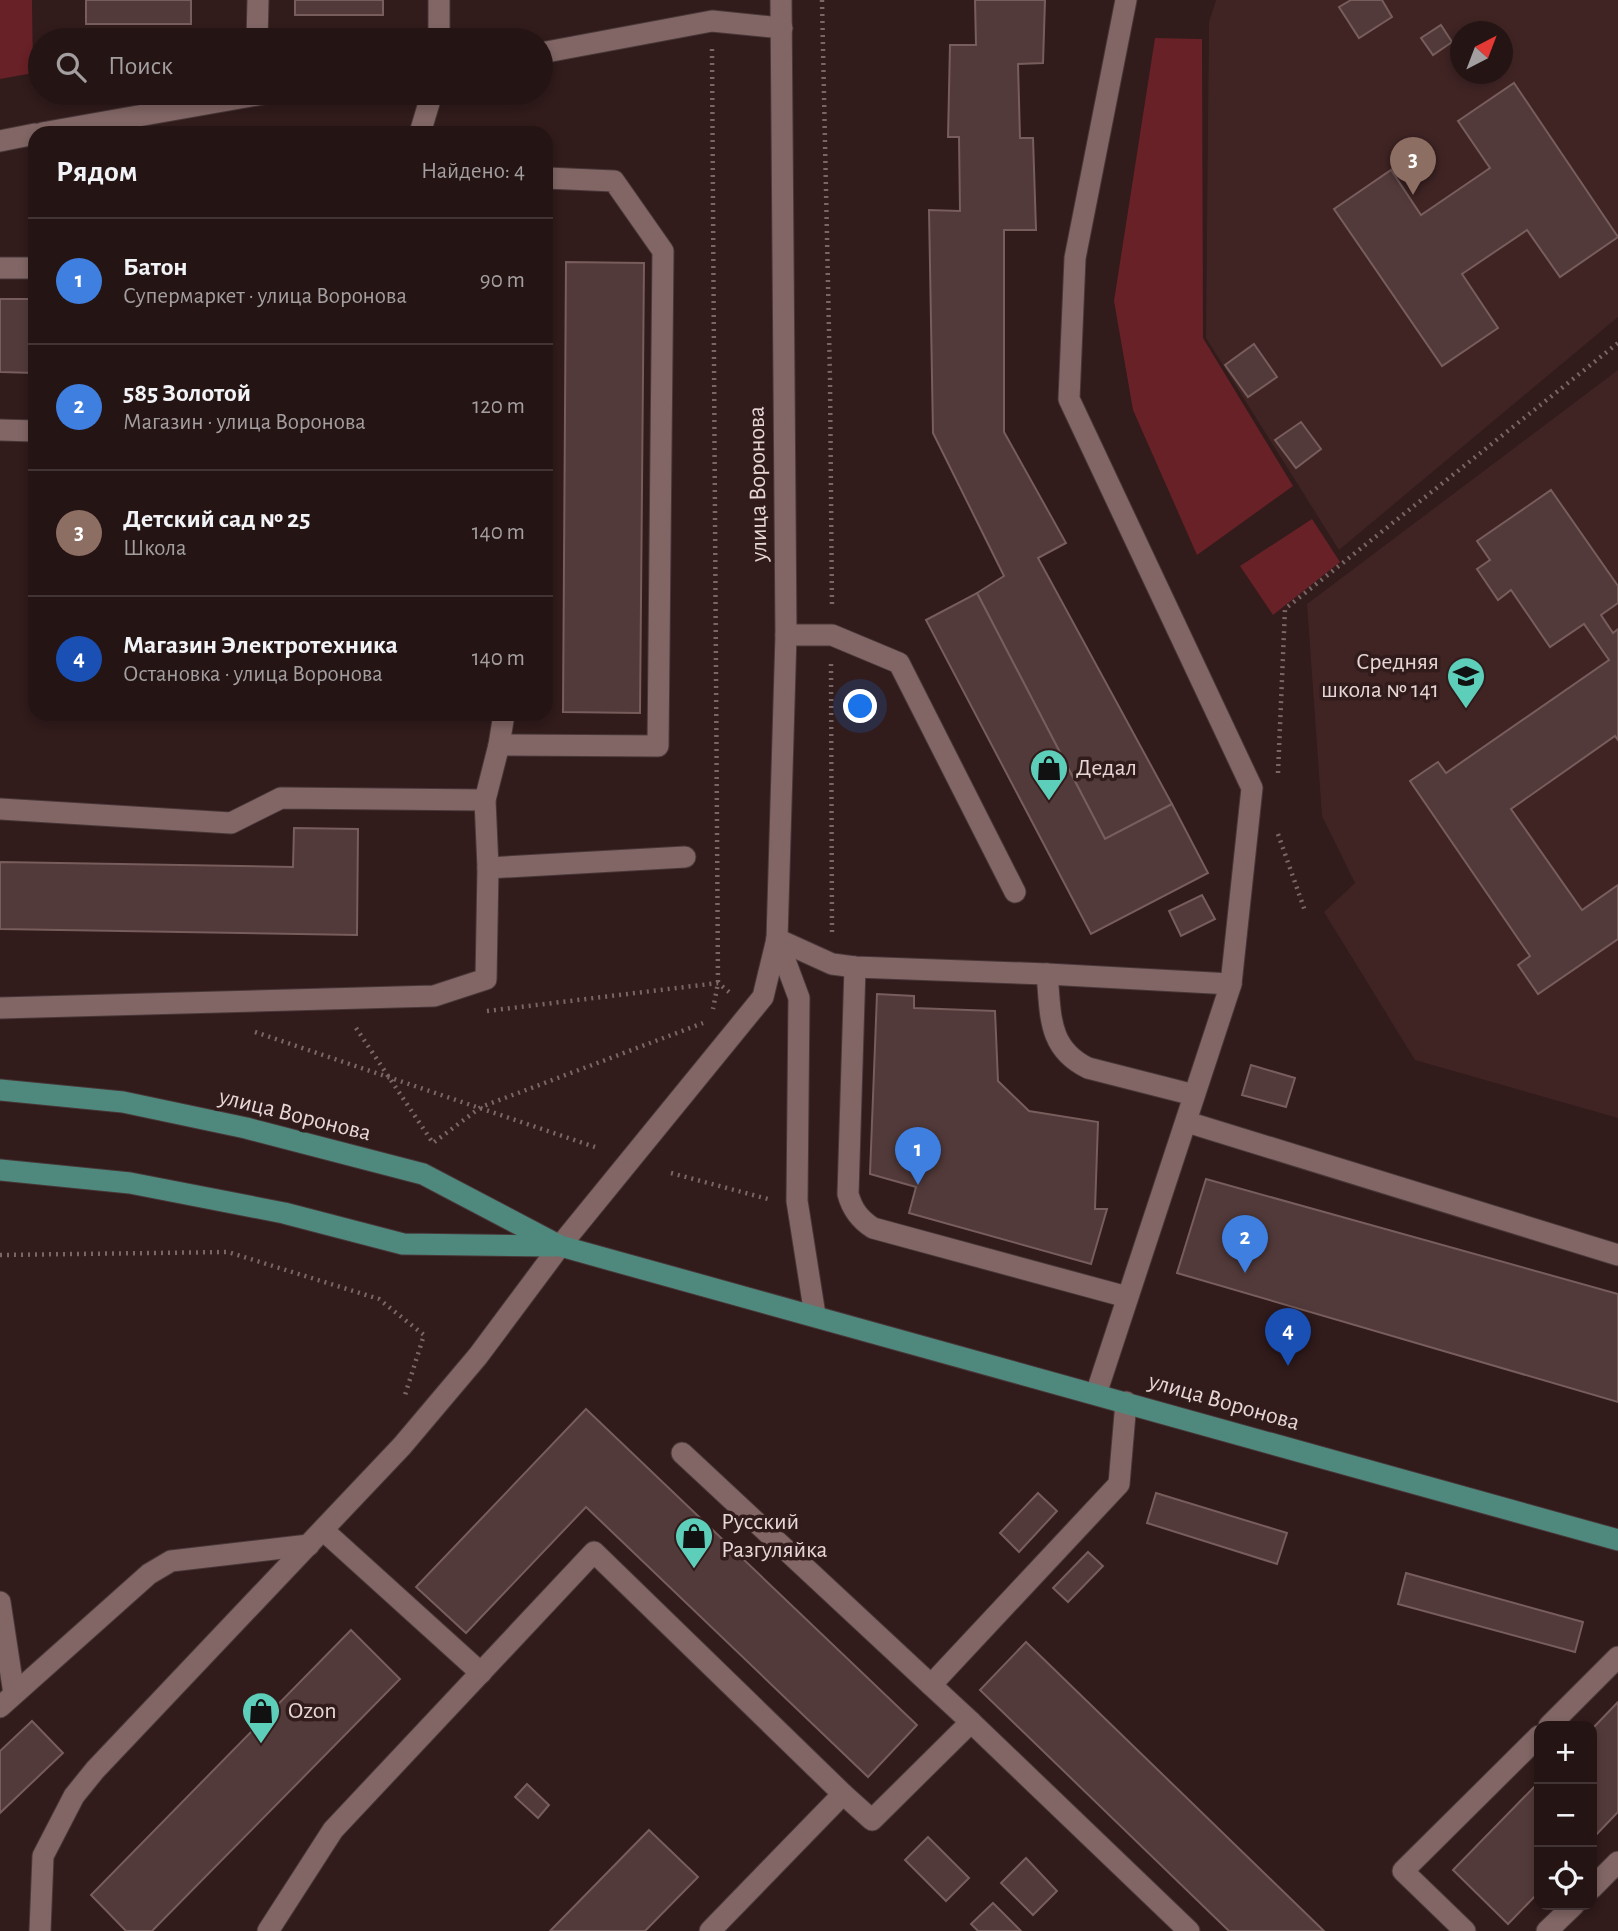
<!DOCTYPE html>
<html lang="ru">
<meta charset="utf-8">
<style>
:root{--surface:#251414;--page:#2d1d1d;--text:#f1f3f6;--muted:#a39ea0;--line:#423334;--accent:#0b8043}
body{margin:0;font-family:"Alegreya Sans",sans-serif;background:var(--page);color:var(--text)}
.controls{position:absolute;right:21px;bottom:21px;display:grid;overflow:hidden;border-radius:14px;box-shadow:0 4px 10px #0003}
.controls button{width:63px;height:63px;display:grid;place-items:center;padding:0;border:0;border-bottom:2px solid var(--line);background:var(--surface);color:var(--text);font:35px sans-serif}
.compass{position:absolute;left:1450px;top:21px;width:63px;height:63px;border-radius:50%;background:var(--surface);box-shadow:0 4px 10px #0003;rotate:42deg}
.you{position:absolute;left:861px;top:707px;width:24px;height:24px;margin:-18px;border:5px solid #fff;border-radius:50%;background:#1a73e8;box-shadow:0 0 0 10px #1a73e833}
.badge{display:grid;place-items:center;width:46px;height:46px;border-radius:50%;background:var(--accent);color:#fff;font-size:23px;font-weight:700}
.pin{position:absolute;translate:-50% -58px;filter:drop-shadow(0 2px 4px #0008)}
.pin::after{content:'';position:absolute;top:37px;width:24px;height:21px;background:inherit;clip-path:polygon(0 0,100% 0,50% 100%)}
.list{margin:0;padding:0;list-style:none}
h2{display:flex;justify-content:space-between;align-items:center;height:91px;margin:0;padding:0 28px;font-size:30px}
h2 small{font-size:23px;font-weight:400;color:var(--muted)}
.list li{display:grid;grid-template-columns:46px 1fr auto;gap:21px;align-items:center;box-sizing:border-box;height:126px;padding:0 28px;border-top:2px solid var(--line)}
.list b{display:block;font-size:26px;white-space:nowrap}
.list p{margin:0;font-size:23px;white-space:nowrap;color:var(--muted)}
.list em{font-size:23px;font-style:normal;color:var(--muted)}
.icon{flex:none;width:38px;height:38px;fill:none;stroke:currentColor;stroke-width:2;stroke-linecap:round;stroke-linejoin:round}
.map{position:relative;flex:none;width:1618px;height:1931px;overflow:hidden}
.search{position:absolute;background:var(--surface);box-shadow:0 4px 10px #0003;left:28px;top:28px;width:525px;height:77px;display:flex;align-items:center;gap:18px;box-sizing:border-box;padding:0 24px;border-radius:38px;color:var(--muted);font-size:26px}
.panel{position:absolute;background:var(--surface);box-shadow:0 4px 10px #0003;left:28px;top:126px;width:525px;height:595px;border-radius:21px}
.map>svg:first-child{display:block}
.built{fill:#402424;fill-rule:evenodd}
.green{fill:#682127}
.building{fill:#533a3a;stroke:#775d5c;stroke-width:2}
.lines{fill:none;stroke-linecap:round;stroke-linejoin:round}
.minor-casing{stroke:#493738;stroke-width:23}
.major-casing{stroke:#493738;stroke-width:23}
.path{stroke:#7a6666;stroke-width:4.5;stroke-dasharray:2 5;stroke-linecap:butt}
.minor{stroke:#816665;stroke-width:21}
.major{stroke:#4f897e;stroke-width:21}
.labels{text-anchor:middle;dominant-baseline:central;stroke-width:7;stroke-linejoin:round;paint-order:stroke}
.street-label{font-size:24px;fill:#e6d6d6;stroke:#311b1b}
.poi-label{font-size:24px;fill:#e6d6d6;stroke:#311b1b;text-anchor:start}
</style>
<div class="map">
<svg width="1618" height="1931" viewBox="0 0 1618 1931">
<rect width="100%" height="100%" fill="#311b1b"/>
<g class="built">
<path d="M 1216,0 L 1618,0 L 1618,317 L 1339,550 L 1206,338 L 1209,22 ZM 1460,32 L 1502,32 L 1502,74 L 1460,74 Z"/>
<polygon points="1618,370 1618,1118 1415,1060 1324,912 1355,883 1322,816 1307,604"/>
</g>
<g class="green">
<polygon points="0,0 32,0 33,73 0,79"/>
<polygon points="1155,38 1202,39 1203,338 1293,486 1197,555 1133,410 1114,301"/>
<polygon points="1312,519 1340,562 1273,615 1240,566"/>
</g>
<g class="building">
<rect x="86" y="0" width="105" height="24"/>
<rect x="295" y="0" width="88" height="15"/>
<polygon points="975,0 1045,0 1043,63 1018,64 1020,138 1033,138 1036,230 1004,230 1004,432 1066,543 1038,558 1172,804 1105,839 977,593 1004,576 933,433 929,210 960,211 959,137 948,137 950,45 976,45"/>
<polygon points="1351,0 1382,0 1392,17 1359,38 1339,7"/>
<polygon points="1441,25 1452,42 1433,55 1421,38"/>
<polygon points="1514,83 1618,237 1560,277 1527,230 1462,274 1498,328 1442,366 1334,209 1391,170 1421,215 1490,168 1458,121"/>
<polygon points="566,262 644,263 640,713 563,712"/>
<polygon points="0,299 35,299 35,373 0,372"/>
<polygon points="1254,344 1277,377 1248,397 1225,365"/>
<polygon points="1301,422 1321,449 1296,468 1275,440"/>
<polygon points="1551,490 1618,586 1618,603 1601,615 1613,633 1618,629 1618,740 1615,736 1511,809 1582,910 1618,885 1618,939 1538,994 1518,965 1530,956 1410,781 1438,762 1446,773 1609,660 1584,624 1550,647 1511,590 1498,600 1477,569 1490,560 1477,541"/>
<polygon points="977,593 1105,839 1172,804 1208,873 1091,934 926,620"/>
<polygon points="294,828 358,829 357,935 0,929 0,862 293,867"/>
<polygon points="1202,895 1215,919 1181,936 1169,911"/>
<polygon points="877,994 914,996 914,1008 995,1011 998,1081 1029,1111 1098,1122 1095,1209 1107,1209 1091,1264 909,1213 916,1187 870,1174"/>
<polygon points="1251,1065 1295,1078 1286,1107 1242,1095"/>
<polygon points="1206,1179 1618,1294 1618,1402 1177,1273"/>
<polygon points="586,1409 917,1725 868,1777 586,1507 466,1633 416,1587"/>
<polygon points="1038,1493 1057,1511 1019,1552 1000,1533"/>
<polygon points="1156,1493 1287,1533 1277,1564 1147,1523"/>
<polygon points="1088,1552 1103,1566 1068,1602 1053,1588"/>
<polygon points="1406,1573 1583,1622 1575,1652 1398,1604"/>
<polygon points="351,1630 400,1679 152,1931 126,1931 91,1895"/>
<polygon points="1026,1642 1324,1931 1229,1931 980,1690"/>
<polygon points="1618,1702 1618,1812 1592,1839 1592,1729"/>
<polygon points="32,1721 63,1753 0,1813 0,1751"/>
<polygon points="1539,1782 1539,1892 1508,1924 1453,1870"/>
<polygon points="527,1784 549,1805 538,1818 515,1797"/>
<polygon points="649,1830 698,1877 645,1931 550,1931"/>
<polygon points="928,1837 969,1878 946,1901 905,1860"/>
<polygon points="1026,1858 1057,1891 1033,1915 1001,1883"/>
<polygon points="993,1903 1021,1931 978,1931 971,1924"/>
</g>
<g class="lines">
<defs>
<g id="minor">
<polyline points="257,40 258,0"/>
<polyline points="439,40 439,0"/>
<polyline points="541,53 712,21 782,28"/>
<polyline points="42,133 268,93"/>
<polyline points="420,133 432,93"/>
<polyline points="0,141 35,134"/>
<polyline points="0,268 35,268"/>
<polyline points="0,430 35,431"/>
<polyline points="786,635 832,635 899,663 1015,892"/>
<polyline points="499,745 658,746 663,251 614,181 546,178"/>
<polyline points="0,809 231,823 281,798 485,800"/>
<polyline points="488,868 685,857"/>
<polyline points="777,939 832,964 855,967 1047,974 1231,984"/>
<polyline points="777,939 799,998 797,1201 815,1315"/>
<path d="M 855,967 L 848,1194 C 852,1209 859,1219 873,1228 L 1127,1297"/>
<path d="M 1047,974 C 1051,1014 1047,1048 1088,1068 L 1194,1095"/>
<polyline points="0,1008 434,996 486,979 488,868 485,800 499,745 504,714"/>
<polyline points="1187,1122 1618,1255"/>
<polyline points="1096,1394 1231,984 1252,788 1069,399 1075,258 1126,0"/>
<polyline points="682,1453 931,1685"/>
<polyline points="323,1530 481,1673"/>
<polyline points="0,1602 14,1694"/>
<polyline points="0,1707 149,1574 171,1561 309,1545"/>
<polyline points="971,1722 931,1685 1119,1484 1126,1402"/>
<polyline points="1549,1726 1618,1657"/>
<polyline points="1592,1888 1618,1862"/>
<polyline points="40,1931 43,1856 74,1796 95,1770 402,1446 478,1356 560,1246 763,997 777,939 786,635 781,0"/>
<polyline points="268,1931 333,1830 594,1552 843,1794 872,1820 971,1722 1189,1931"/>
<polyline points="710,1931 843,1794"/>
<polyline points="1465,1931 1403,1871 1539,1736"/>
<polyline points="1547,1931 1574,1905"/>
</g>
<g id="major">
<polyline points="0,1090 123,1102 246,1128 423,1174 560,1246"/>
<polyline points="0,1170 130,1183 284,1213 403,1244 554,1246"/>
<polyline points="564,1247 1618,1540"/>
</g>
</defs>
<use href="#minor" class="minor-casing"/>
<use href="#major" class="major-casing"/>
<g class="path">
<polyline points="822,0 830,379 832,607"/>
<polyline points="712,49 718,983 713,1009"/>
<polyline points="831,664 832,932"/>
<polyline points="1278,773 1285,609 1618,343"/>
<polyline points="1278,834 1305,911"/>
<polyline points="487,1011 718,983 729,992"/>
<polyline points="356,1028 433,1143 481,1107 703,1023"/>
<polyline points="255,1032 595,1147"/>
<polyline points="671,1173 768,1199"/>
<polyline points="0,1255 228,1252 379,1299 424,1335 405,1395"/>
</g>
<use href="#minor" class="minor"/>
<use href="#major" class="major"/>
</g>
<defs>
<symbol id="school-pin" viewBox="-11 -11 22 30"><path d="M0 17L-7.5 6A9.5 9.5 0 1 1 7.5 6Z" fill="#5dceb9" stroke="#311b1b"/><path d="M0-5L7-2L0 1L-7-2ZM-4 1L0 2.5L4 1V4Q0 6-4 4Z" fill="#111"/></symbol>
<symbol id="shop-pin" viewBox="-11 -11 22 30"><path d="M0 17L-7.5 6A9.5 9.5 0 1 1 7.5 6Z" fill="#5dceb9" stroke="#311b1b"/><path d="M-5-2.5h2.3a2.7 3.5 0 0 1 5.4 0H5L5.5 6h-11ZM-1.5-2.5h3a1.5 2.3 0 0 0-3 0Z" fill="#111"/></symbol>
</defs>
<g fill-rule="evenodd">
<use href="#school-pin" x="1444" y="654" width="44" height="60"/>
<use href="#shop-pin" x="1027" y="746" width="44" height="60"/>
<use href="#shop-pin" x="672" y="1514" width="44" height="60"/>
<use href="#shop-pin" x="239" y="1689" width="44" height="60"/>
</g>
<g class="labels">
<g class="street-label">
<text transform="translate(758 484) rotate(-91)">улица Воронова</text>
<text transform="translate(295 1115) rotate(14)">улица Воронова</text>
<text transform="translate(1224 1402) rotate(16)">улица Воронова</text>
</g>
<g class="poi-label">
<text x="1439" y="662" text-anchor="end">Средняя<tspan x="1439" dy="28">школа № 141</tspan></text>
<text x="1076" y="768">Дедал</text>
<text x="721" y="1522">Русский<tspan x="721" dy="28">Разгуляйка</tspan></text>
<text x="288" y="1711">Ozon</text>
</g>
</g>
</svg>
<div class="controls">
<button>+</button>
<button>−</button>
<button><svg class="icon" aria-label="locate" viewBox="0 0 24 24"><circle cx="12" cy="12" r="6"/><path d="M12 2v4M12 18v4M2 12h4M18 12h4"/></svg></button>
</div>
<svg class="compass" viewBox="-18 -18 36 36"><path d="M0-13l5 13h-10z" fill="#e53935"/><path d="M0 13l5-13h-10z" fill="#a39ea0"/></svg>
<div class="you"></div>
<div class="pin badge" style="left:918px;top:1185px;background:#3f7fe0">1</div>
<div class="pin badge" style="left:1245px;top:1273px;background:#3f7fe0">2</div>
<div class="pin badge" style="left:1413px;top:195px;background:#8d6e63">3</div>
<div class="pin badge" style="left:1288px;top:1366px;background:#1a4fb4">4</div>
<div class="search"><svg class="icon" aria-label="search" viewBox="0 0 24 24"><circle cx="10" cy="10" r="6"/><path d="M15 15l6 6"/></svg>Поиск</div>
<section class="panel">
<h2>Рядом<small>Найдено: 4</small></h2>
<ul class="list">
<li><span class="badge" style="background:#3f7fe0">1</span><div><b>Батон</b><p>Супермаркет · улица Воронова</p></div><em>90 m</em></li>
<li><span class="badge" style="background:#3f7fe0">2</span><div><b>585 Золотой</b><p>Магазин · улица Воронова</p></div><em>120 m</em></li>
<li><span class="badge" style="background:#8d6e63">3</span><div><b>Детский сад № 25</b><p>Школа</p></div><em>140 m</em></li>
<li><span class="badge" style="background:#1a4fb4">4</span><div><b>Магазин Электротехника</b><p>Остановка · улица Воронова</p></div><em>140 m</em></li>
</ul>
</section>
</div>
